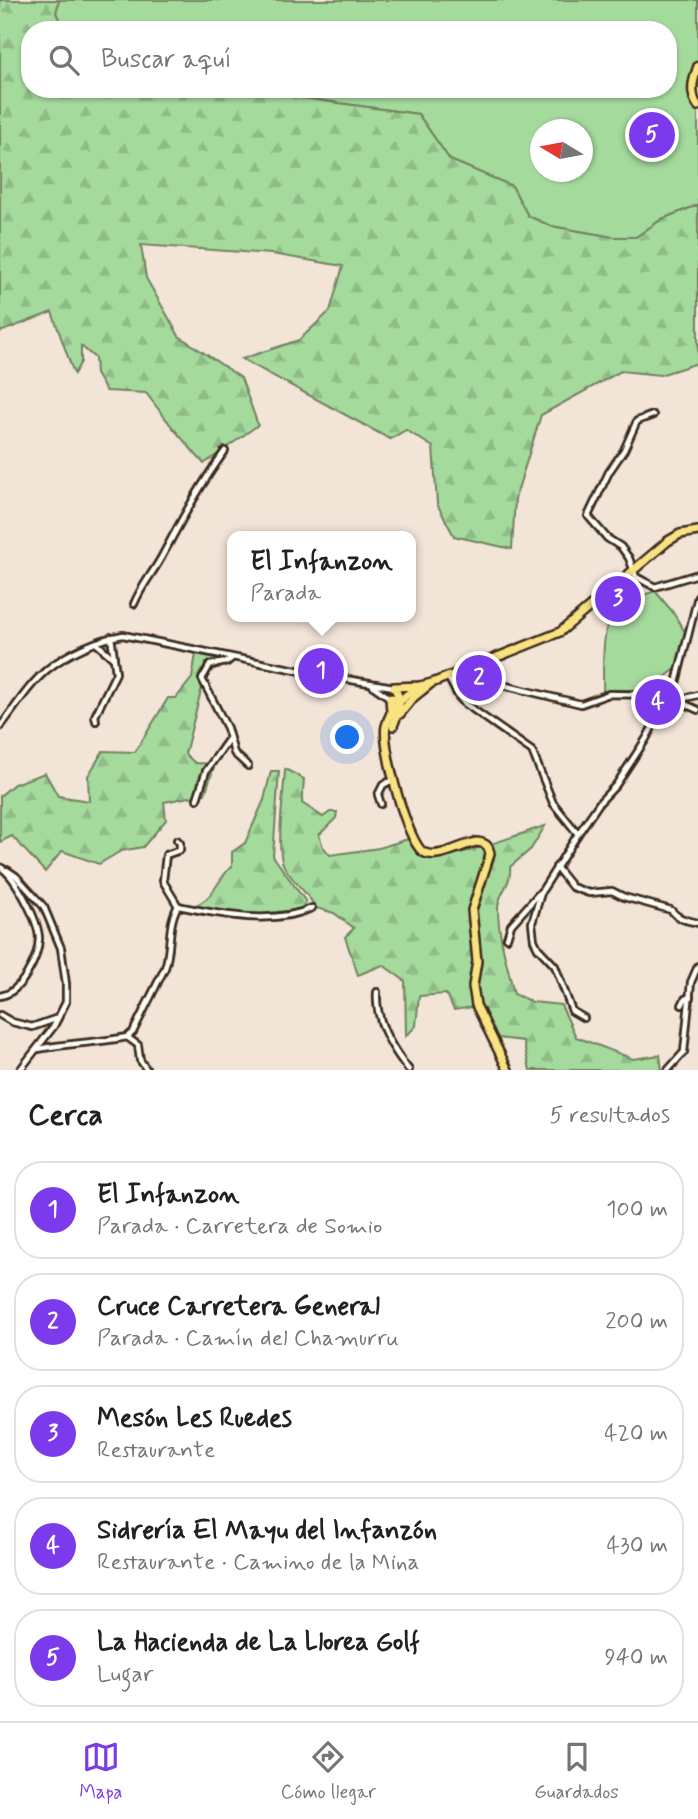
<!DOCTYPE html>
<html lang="es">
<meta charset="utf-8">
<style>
:root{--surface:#fff;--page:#f6f6f6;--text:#202124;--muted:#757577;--line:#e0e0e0;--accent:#7c3aed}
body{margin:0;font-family:Mynerve,sans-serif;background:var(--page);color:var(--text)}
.compass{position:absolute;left:530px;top:119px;width:63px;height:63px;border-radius:50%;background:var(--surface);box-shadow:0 2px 5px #0004;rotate:280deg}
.you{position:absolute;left:348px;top:738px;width:24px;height:24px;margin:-18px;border:5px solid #fff;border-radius:50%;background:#1a73e8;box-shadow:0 0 0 10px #1a73e833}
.badge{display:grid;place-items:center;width:46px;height:46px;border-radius:50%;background:var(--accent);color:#fff;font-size:23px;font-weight:700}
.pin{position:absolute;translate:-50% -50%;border:4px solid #fff;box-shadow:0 2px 7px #0006}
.popup{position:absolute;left:227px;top:531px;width:189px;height:91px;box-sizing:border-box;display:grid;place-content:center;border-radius:14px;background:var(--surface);filter:drop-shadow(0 2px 5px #0005);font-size:23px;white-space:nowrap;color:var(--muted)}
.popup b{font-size:26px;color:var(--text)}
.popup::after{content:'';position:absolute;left:50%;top:100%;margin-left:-14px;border:14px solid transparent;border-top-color:var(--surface)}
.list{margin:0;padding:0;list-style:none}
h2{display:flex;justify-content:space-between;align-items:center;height:91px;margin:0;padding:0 28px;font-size:30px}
h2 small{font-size:23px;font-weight:400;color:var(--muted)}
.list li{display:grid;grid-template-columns:46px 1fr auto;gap:21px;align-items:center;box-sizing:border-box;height:98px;margin:0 14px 14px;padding:0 14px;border:2px solid var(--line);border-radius:28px}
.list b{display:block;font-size:26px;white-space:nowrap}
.list p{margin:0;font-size:23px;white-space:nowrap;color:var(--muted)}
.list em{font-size:23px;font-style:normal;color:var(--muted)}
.icon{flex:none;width:38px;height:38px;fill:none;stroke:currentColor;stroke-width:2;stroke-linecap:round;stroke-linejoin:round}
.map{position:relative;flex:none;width:698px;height:1070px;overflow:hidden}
.search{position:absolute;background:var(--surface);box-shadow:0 2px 5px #0004;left:21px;right:21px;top:21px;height:77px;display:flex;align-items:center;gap:18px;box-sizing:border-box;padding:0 24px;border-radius:28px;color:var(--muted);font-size:26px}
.sheet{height:651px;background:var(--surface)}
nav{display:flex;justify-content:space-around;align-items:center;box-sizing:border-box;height:98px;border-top:2px solid var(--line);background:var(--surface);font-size:19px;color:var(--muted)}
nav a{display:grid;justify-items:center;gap:4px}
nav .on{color:var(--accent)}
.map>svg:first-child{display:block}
.grass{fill:#a5da9d;stroke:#70825e;stroke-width:2;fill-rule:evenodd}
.forest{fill:url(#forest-firs);stroke:#70825e;stroke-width:2}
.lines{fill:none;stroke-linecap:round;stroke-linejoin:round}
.minor-casing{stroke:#3b2a1e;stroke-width:10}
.highway-casing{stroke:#3b2a1e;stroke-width:12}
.minor{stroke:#fdfcf7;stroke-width:4.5}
.highway{stroke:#f8e281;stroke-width:7}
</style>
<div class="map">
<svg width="698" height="1070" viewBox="0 0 698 1070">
<defs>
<pattern id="forest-firs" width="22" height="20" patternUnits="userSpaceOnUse" patternTransform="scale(1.75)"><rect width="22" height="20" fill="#a5da9d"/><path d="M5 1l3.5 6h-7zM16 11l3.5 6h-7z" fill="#8fbb87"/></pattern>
</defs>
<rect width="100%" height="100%" fill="#f3e4d8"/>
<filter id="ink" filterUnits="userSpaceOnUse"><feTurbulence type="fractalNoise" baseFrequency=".0143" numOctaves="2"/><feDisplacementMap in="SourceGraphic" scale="14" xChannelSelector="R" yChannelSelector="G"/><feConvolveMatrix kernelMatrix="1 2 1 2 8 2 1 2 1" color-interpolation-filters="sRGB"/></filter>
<g filter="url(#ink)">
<g class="grass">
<path d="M 59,0 L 698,0 L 698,205 L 662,219 L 636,237 L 613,237 L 551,226 L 528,216 L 512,186 L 450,160 L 418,114 L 237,89 L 668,89 L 668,30 L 65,30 L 56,13 ZM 540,130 L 582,130 L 582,172 L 540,172 Z"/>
<path d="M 655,591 L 672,611 L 685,632 L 679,666 L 649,690 L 615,690 L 603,693 C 604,666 598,620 623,603 C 632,597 645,595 655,591 Z"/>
</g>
<g class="forest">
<polygon points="0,0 59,0 56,13 65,30 30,30 30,89 237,89 418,114 450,160 512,186 528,216 551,226 613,237 636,237 662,219 698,205 698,363 660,375 621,371 541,415 515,499 512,549 454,536 437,504 433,447 406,430 390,439 242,359 299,340 330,311 343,266 272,254 141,245 146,278 179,336 241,378 258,425 204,464 173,428 146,393 106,391 96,374 95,358 81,346 81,362 74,374 52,312 0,332"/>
<polygon points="196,654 224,660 217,668 208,672 201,691 185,754 195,763 215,764 205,794 164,802 166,820 143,847 121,851 99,864 62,851 45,872 12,836 0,842 0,796 14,784 45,773 58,796 89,801 88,776 103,751 135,752 168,698 176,698 192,678"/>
<path d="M 285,769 L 304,779 L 302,803 L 323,817 L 330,812 L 337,812 L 336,818 L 319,835 L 323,847 L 330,855 L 379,848 L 408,839 C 412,847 416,855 426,858 C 446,862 522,833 545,826 L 531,849 L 510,867 C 512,886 498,892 498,908 C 498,937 508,966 514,994 L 532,1002 L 561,1005 L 576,1037 L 633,1059 L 660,1055 L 662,1070 L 530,1070 L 523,1041 L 498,1038 L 479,1006 L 454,1010 L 446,994 L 419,996 L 416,1026 L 406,1036 L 405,981 L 383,965 L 358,975 L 345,937 L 354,928 L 334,913 L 316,908 C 308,893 288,877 283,864 C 276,847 284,791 285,769 Z"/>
<path d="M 271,771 L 279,771 L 273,856 L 306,902 L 301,909 L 253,915 L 193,906 C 215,899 217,879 232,866 L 232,852 L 245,843 L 264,800 Z"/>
</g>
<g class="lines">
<defs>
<g id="minor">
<polyline points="653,415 637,421 624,450 609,472 588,516 607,538 621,547 629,558 636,577 655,587 698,574"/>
<path d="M 134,604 C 141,587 152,574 161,558 C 181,521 200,485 225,451"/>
<polyline points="111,637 114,657"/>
<polyline points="232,658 227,662 210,665 202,679 227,728 234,753 248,766"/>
<polyline points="457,674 581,704 609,694 652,695 681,699 698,695"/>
<polyline points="448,677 458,696 464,703 532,751 553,803 578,834"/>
<polyline points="373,686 390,698"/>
<polyline points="676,700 698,710"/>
<polyline points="96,721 95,716 116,673 114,659 96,643"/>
<path d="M 0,727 C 15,708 29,684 49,668 C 68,653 99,639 123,635 L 321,675 L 394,687"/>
<polyline points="197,799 206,771 228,740"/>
<polyline points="381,804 378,795 383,785 394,779"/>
<polyline points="177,840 180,843 180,850 166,855 163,881 178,906"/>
<path d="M 0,867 C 15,875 39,922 39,939 C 38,959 21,993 0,996"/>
<path d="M 556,867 L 572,887 L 589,893 L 612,891 L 624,897 L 671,910 C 679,920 687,920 698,923"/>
<polyline points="7,870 16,876 44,907 61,948 66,984 66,1002 54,1026 20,1070"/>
<polyline points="541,893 532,923 534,940 538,948 555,966 572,1011 584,1018"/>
<polyline points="507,938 511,925 543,889 578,834 600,802 616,785 646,739 676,683 698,596"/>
<path d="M 377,992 C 375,1021 392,1049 409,1070"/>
<polyline points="682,1005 685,999 690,997"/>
<polyline points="0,1015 12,1022 32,1027 58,1018"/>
<path d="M 127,1037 L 133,1032 L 165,968 C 172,948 167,924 178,906 C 218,914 273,926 312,908"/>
<path d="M 38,1049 C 68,1043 97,1043 127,1037 L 138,1045 L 140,1060 L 147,1070"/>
<polyline points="668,1070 684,1052 691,982 698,966"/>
</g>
<g id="highway">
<path d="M 698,66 C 693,80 689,93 698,106"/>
<path d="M 420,686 C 403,696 391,707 386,726 C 381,744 408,847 425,853 C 440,859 462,844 477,842 C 486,843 489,846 490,854 L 472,910 L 477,961 L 473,986 L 476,1005 L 508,1070"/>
<polyline points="391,712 390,698 403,699"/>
<polyline points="400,714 414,697 429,685"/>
<path d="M 393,726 C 399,711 403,702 394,687 L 420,686 L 432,683 L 560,632 L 668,541 L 680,534 L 698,531"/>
</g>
</defs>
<use href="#minor" class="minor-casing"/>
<use href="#highway" class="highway-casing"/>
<use href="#minor" class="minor"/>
<use href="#highway" class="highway"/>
</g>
</g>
</svg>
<svg class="compass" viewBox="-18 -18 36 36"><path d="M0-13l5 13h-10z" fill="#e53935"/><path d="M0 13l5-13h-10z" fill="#757577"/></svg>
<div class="you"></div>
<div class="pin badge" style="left:321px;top:671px">1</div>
<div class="popup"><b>El Infanzon</b>Parada</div>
<div class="pin badge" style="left:479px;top:678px">2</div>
<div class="pin badge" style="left:618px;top:599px">3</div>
<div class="pin badge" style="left:658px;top:702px">4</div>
<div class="pin badge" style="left:652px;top:135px">5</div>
<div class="search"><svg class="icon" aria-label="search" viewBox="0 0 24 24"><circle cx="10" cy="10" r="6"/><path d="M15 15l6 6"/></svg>Buscar aquí</div>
</div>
<section class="sheet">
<h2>Cerca<small>5 resultados</small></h2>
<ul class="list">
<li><span class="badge">1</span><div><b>El Infanzon</b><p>Parada · Carretera de Somio</p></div><em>100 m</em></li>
<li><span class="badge">2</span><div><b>Cruce Carretera General</b><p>Parada · Camín del Chamurru</p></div><em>200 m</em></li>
<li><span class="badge">3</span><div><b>Mesón Les Ruedes</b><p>Restaurante</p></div><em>420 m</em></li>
<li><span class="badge">4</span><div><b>Sidrería El Mayu del Infanzón</b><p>Restaurante · Camino de la Mina</p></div><em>430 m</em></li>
<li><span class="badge">5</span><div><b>La Hacienda de La Llorea Golf</b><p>Lugar</p></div><em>940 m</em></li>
</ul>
</section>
<nav>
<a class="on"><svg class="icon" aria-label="map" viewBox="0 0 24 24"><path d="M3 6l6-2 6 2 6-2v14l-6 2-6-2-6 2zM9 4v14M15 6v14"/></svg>Mapa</a>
<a><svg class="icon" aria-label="directions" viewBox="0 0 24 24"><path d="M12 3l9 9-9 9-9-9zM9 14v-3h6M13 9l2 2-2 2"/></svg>Cómo llegar</a>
<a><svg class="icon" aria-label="saved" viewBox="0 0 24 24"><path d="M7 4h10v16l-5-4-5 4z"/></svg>Guardados</a>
</nav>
